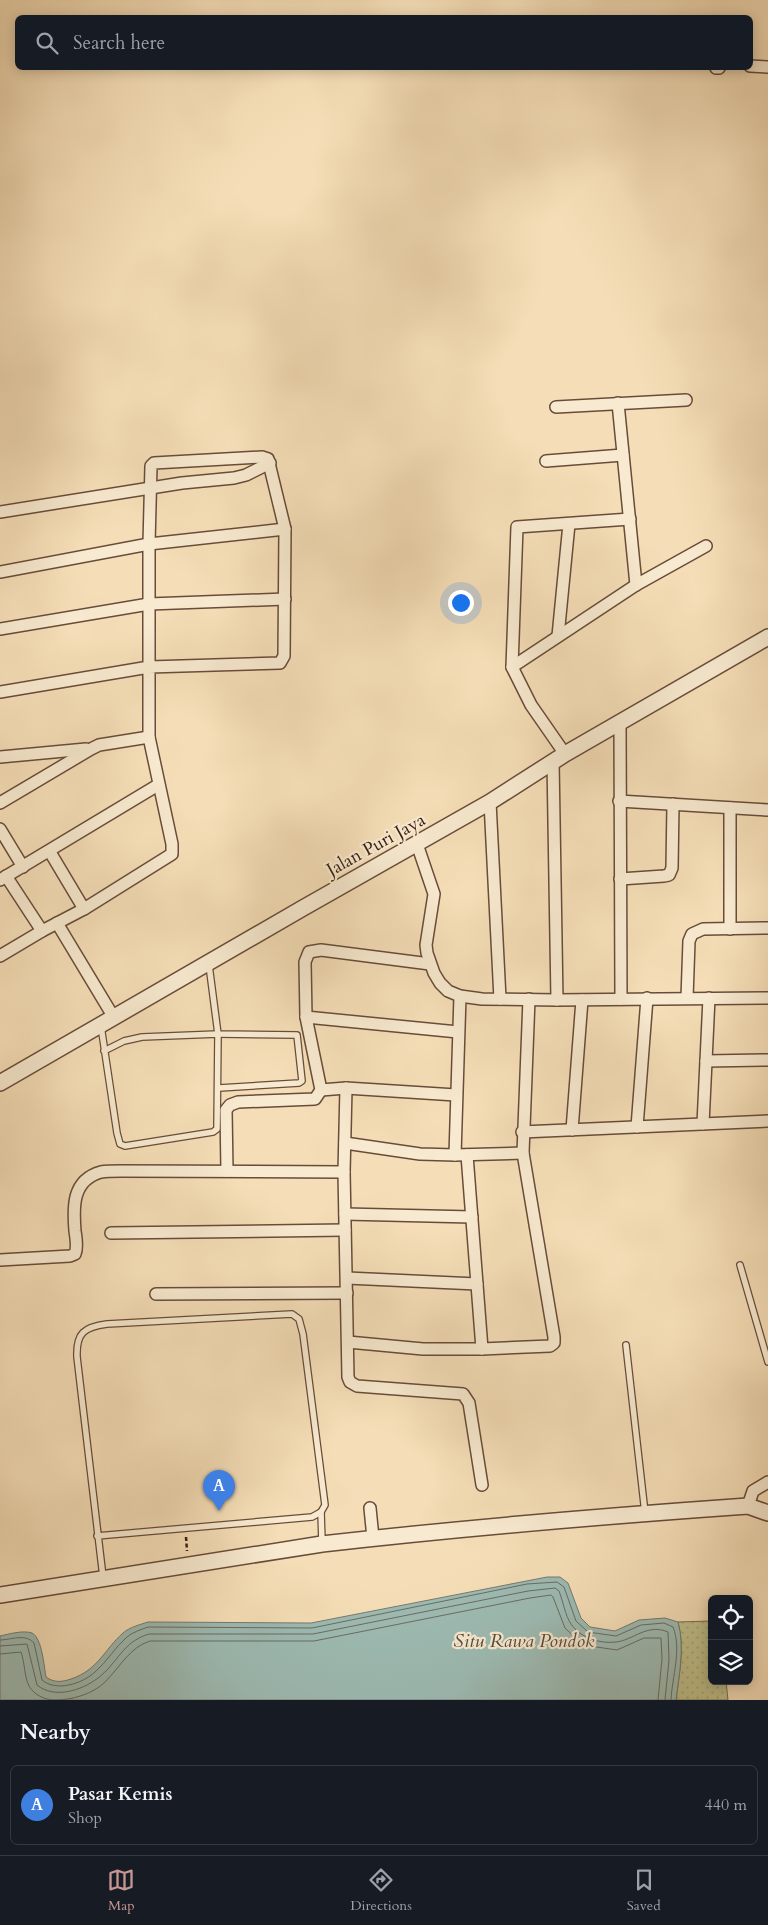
<!DOCTYPE html>
<style>
:root{--surface:#171b24;--page:#242831;--text:#f1f3f6;--muted:#9ea1a6;--line:#363941;--accent:#c59692}
body{margin:0;font-family:Cardo,serif;background:var(--page);color:var(--text)}
.controls{position:absolute;right:15px;bottom:15px;display:grid;overflow:hidden;border-radius:8px;box-shadow:0 2px 12px #0003}
.controls button{width:45px;height:45px;display:grid;place-items:center;padding:0;border:0;border-bottom:1px solid var(--line);background:var(--surface);color:var(--text);font:25px sans-serif}
.you{position:absolute;left:460px;top:602px;width:18px;height:18px;margin:-12px;border:4px solid #fff;border-radius:50%;background:#1a73e8;box-shadow:0 0 0 8px #1a73e833}
.badge{display:grid;place-items:center;width:32px;height:32px;border-radius:50%;background:var(--accent);color:#fff;font-size:16px;font-weight:700}
.pin{position:absolute;translate:-50% -41px;filter:drop-shadow(0 1px 2px #0008)}
.pin::after{content:'';position:absolute;top:26px;width:18px;height:15px;background:inherit;clip-path:polygon(0 0,100% 0,50% 100%)}
.list{margin:0;padding:0;list-style:none}
h2{display:flex;justify-content:space-between;align-items:center;height:65px;margin:0;padding:0 20px;font-size:21px}
h2 small{font-size:16px;font-weight:400;color:var(--muted)}
.list li{display:grid;grid-template-columns:32px 1fr auto;gap:15px;align-items:center;box-sizing:border-box;height:80px;margin:0 10px 10px;padding:0 10px;border:1px solid var(--line);border-radius:8px}
.list b{display:block;font-size:19px;white-space:nowrap}
.list p{margin:0;font-size:16px;white-space:nowrap;color:var(--muted)}
.list em{font-size:16px;font-style:normal;color:var(--muted)}
.icon{flex:none;width:28px;height:28px;fill:none;stroke:currentColor;stroke-width:2;stroke-linecap:round;stroke-linejoin:round}
.map{position:relative;flex:none;width:768px;height:1700px;overflow:hidden}
.search{position:absolute;background:var(--surface);box-shadow:0 2px 12px #0003;left:15px;right:15px;top:15px;height:55px;display:flex;align-items:center;gap:12px;box-sizing:border-box;padding:0 18px;border-radius:8px;color:var(--muted);font-size:19px}
.sheet{height:155px;background:var(--surface)}
nav{display:flex;justify-content:space-around;align-items:center;box-sizing:border-box;height:70px;border-top:1px solid var(--line);background:var(--surface);font-size:14px;color:var(--muted)}
nav a{display:grid;justify-items:center;gap:2px}
nav .on{color:var(--accent)}
.map>svg:first-child{display:block}
.grass{fill:url(#grass-dots);stroke:#7c6e4e}
.water{fill:#9dbbb3;stroke:#757b72}
.lines{fill:none;stroke-linecap:round;stroke-linejoin:round}
.shore{stroke:#6b6c62;stroke-width:1}
.service-casing{stroke:#684c3a;stroke-width:8}
.minor-casing{stroke:#684c3a;stroke-width:14}
.tertiary-casing{stroke:#684c3a;stroke-width:18}
.path{stroke:#391c11;stroke-width:2.5;stroke-dasharray:4 2.5;stroke-linecap:butt}
.service{stroke:#f8ead0;stroke-width:5.5}
.minor{stroke:#f8ead0;stroke-width:11}
.tertiary{stroke:#f8ead0;stroke-width:15}
.labels{text-anchor:middle;dominant-baseline:central;stroke-width:4.5;stroke-linejoin:round;paint-order:stroke}
.street-label{font-size:18px;fill:#391c11;stroke:#f8ead0}
.water-label{font-size:19px;font-style:italic;fill:#574c42;stroke:#f8ead0}
</style>
<div class="map">
<svg width="768" height="1700" viewBox="0 0 768 1700">
<defs>
<pattern id="grass-dots" width="8" height="8" patternUnits="userSpaceOnUse" patternTransform="scale(1.25)"><rect width="8" height="8" fill="#bfc08c"/><path d="M2 2h.1M6 6h.1" fill="none" stroke="#a5a478" stroke-width="1.8" stroke-linecap="round"/></pattern>
</defs>
<rect width="100%" height="100%" fill="#f5deb7"/>
<filter id="stains"><feTurbulence type="fractalNoise" baseFrequency=".004" numOctaves="4"/><feColorMatrix values="0 0 0 0 .2 0 0 0 0 .09 0 0 0 0 .02 0 0 0 .5 -.17"/></filter>
<radialGradient id="worn" r=".72"><stop offset=".6" stop-color="#630" stop-opacity="0"/><stop offset="1" stop-color="#630" stop-opacity=".3"/></radialGradient>
<path class="grass" d="M 712,1621 L 712,1681 L 726,1681 L 728,1700 L 676,1700 C 679,1675 685,1647 678,1622 Z"/>
<path class="water" d="M 547,1577 L 560,1577 L 568,1583 L 581,1618 L 590,1627 L 615,1631 L 639,1620 L 665,1618 L 678,1622 C 685,1647 679,1675 676,1700 L 0,1700 L 0,1636 C 9,1634 23,1630 32,1633 C 42,1638 44,1666 46,1677 C 54,1683 62,1682 71,1679 C 98,1670 104,1650 123,1633 C 130,1627 139,1625 148,1622 L 311,1623 Z"/>
<g class="lines">
<g class="shore">
<path d="M 0,1640 C 11,1640 25,1633 34,1643 L 42,1680 C 56,1692 82,1684 95,1672 C 107,1662 115,1647 127,1637 C 133,1632 140,1630 148,1627 L 312,1628 L 527,1584 L 557,1582 L 564,1587 L 576,1621 L 588,1632 L 616,1636 L 641,1625 L 664,1623 L 673,1627 C 682,1649 672,1677 671,1700"/>
<path d="M 0,1646 L 27,1644 L 37,1685 C 54,1699 81,1691 98,1678 C 118,1663 122,1642 149,1634 L 313,1634 L 528,1591 L 555,1588 L 559,1591 C 563,1601 565,1615 571,1624 C 580,1638 600,1644 616,1642 C 634,1640 647,1623 668,1632 L 669,1660 L 665,1700"/>
<path d="M 0,1654 L 21,1652 C 25,1663 24,1676 29,1686 C 34,1695 45,1700 55,1700 C 72,1700 93,1694 105,1682 C 120,1667 130,1647 150,1641 L 314,1641 L 530,1598 L 551,1595 L 553,1597 L 565,1628 L 583,1645 L 617,1650 L 644,1638 L 661,1638 L 662,1659 L 658,1700"/>
</g>
<defs>
<g id="service">
<polyline points="209,965 218,1034 297,1035 302,1081 299,1083 219,1088"/>
<polyline points="101,1026 117,1133 120,1144 125,1146 213,1132 217,1129 218,1034 142,1037 124,1041 104,1051"/>
<polyline points="740,1265 768,1362"/>
<polyline points="626,1345 645,1513"/>
<polyline points="321,1512 322,1542"/>
<path d="M 97,1536 L 312,1517 L 321,1512 L 325,1505 L 303,1334 L 299,1319 L 292,1314 L 107,1324 C 84,1327 76,1333 77,1357 L 103,1577"/>
</g>
<g id="minor">
<polyline points="750,66 768,67"/>
<polyline points="716,68 719,68"/>
<polyline points="618,403 636,585"/>
<polyline points="556,407 686,400"/>
<polyline points="546,461 623,455"/>
<polyline points="0,512 182,483 234,478 246,475 270,463"/>
<polyline points="0,572 149,544 285,529"/>
<polyline points="0,629 149,604 285,599"/>
<polyline points="558,636 569,524"/>
<polyline points="512,667 636,585 706,546"/>
<polyline points="0,692 149,667 280,663 284,656 285,529 268,459 262,457 154,463 151,466 149,544 149,737 172,844 172,854 84,909 42,931 0,956"/>
<polyline points="620,723 621,999"/>
<polyline points="565,754 531,705 512,667 517,527 630,519"/>
<polyline points="0,757 86,749"/>
<polyline points="553,761 557,1000"/>
<polyline points="619,801 768,810"/>
<polyline points="490,802 500,999"/>
<polyline points="0,803 91,749 99,745 149,737"/>
<polyline points="730,808 730,929"/>
<polyline points="0,829 23,867"/>
<polyline points="417,844 434,894 426,945 427,953 434,973 440,983 448,991 460,996 482,999 557,1000 768,998"/>
<polyline points="50,852 84,909"/>
<polyline points="6,876 42,931"/>
<polyline points="620,879 664,876 669,875 672,868 673,804"/>
<polyline points="0,880 158,785"/>
<polyline points="57,923 113,1016"/>
<polyline points="687,998 689,941 692,934 703,929 768,928"/>
<polyline points="306,1017 458,1032"/>
<polyline points="706,1061 768,1060"/>
<polyline points="346,1088 344,1172 348,1377 350,1382 357,1386 463,1394 469,1403 482,1485"/>
<polyline points="321,1090 346,1088 456,1095"/>
<polyline points="703,1124 709,998"/>
<polyline points="637,1127 647,998"/>
<polyline points="572,1130 582,1000"/>
<polyline points="522,1132 768,1121"/>
<polyline points="345,1143 420,1154 455,1155 523,1153"/>
<polyline points="455,1155 460,996"/>
<polyline points="467,1155 482,1349"/>
<polyline points="227,1171 226,1110 230,1105 238,1102 315,1099 321,1090 306,1017 305,962 309,952 321,950 430,964"/>
<polyline points="345,1214 472,1217"/>
<polyline points="111,1233 345,1230"/>
<path d="M 0,1260 L 70,1256 L 75,1254 C 78,1247 76,1238 75,1231 C 73,1207 72,1180 101,1172 C 107,1171 114,1171 121,1171 L 344,1172"/>
<polyline points="347,1278 477,1284"/>
<polyline points="156,1294 347,1293"/>
<polyline points="348,1342 423,1349 482,1349 550,1346 554,1343 554,1337 523,1153 529,999"/>
<polyline points="748,1506 753,1491 768,1482"/>
<polyline points="370,1508 373,1538"/>
</g>
<g id="tertiary">
<polyline points="0,1083 303,908 490,802 565,754 768,637"/>
<path d="M 0,1595 L 322,1544 C 463,1528 605,1516 748,1506 L 768,1513"/>
</g>
</defs>
<use href="#service" class="service-casing"/>
<use href="#minor" class="minor-casing"/>
<use href="#tertiary" class="tertiary-casing"/>
<polyline class="path" points="186,1537 187,1551"/>
<use href="#service" class="service"/>
<use href="#minor" class="minor"/>
<use href="#tertiary" class="tertiary"/>
</g>
<g class="labels">
<g class="street-label">
<text transform="translate(376 845) rotate(-29)">Jalan Puri Jaya</text>
</g>
<g class="water-label">
<text x="524" y="1641">Situ Rawa Pondok</text>
</g>
</g>
<rect width="100%" height="100%" filter="url(#stains)"/>
<rect width="100%" height="100%" fill="url(#worn)"/>
</svg>
<div class="controls">
<button><svg class="icon" aria-label="locate" viewBox="0 0 24 24"><circle cx="12" cy="12" r="6"/><path d="M12 2v4M12 18v4M2 12h4M18 12h4"/></svg></button>
<button><svg class="icon" aria-label="layers" viewBox="0 0 24 24"><path d="M12 4l9 5-9 5-9-5zM3 14l9 5 9-5"/></svg></button>
</div>
<div class="you"></div>
<div class="pin badge" style="left:219px;top:1511px;background:#3f7fe0">A</div>
<div class="search"><svg class="icon" aria-label="search" viewBox="0 0 24 24"><circle cx="10" cy="10" r="6"/><path d="M15 15l6 6"/></svg>Search here</div>
</div>
<section class="sheet">
<h2>Nearby<small></small></h2>
<ul class="list">
<li><span class="badge" style="background:#3f7fe0">A</span><div><b>Pasar Kemis</b><p>Shop</p></div><em>440 m</em></li>
</ul>
</section>
<nav>
<a class="on"><svg class="icon" aria-label="map" viewBox="0 0 24 24"><path d="M3 6l6-2 6 2 6-2v14l-6 2-6-2-6 2zM9 4v14M15 6v14"/></svg>Map</a>
<a><svg class="icon" aria-label="directions" viewBox="0 0 24 24"><path d="M12 3l9 9-9 9-9-9zM9 14v-3h6M13 9l2 2-2 2"/></svg>Directions</a>
<a><svg class="icon" aria-label="saved" viewBox="0 0 24 24"><path d="M7 4h10v16l-5-4-5 4z"/></svg>Saved</a>
</nav>
